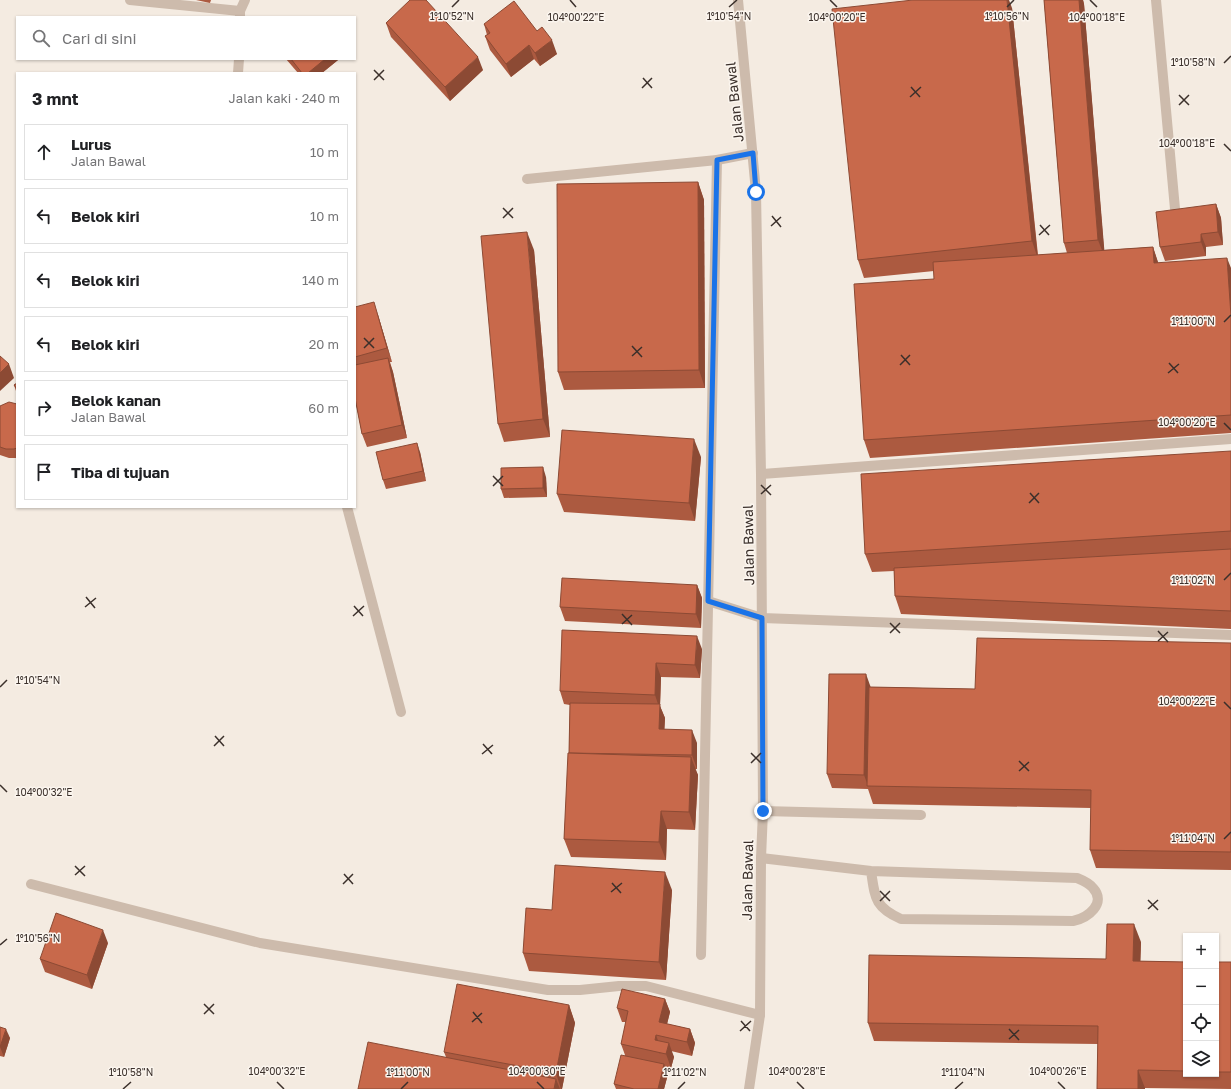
<!DOCTYPE html>
<html lang="id">
<meta charset="utf-8">
<style>
:root{--surface:#fff;--page:#f2f2f2;--text:#202124;--muted:#757577;--line:#e0e0e0}
body{margin:0;font-family:"Golos Text",sans-serif;background:var(--page);color:var(--text)}
.controls{position:absolute;right:12px;bottom:12px;display:grid;overflow:hidden;border-radius:0px;box-shadow:0 1px 3px #0004}
.controls button{width:36px;height:36px;display:grid;place-items:center;padding:0;border:0;border-bottom:1px solid var(--line);background:var(--surface);color:var(--text);font:20px sans-serif}
.stop{position:absolute;width:12px;height:12px;margin:-9px;border:3px solid #1a73e8;border-radius:50%;background:#fff}
.stop.end{background:#1a73e8;border-color:#fff;box-shadow:0 1px 4px #0008}
.list{margin:0;padding:0;list-style:none}
h2{display:flex;justify-content:space-between;align-items:center;height:52px;margin:0;padding:0 16px;font-size:17px}
h2 small{font-size:13px;font-weight:400;color:var(--muted)}
.list li{display:grid;grid-template-columns:26px 1fr auto;gap:12px;align-items:center;box-sizing:border-box;height:56px;margin:0 8px 8px;padding:0 8px;border:1px solid var(--line);border-radius:0px}
.list b{display:block;font-size:15px;white-space:nowrap}
.list p{margin:0;font-size:13px;white-space:nowrap;color:var(--muted)}
.list em{font-size:13px;font-style:normal;color:var(--muted)}
.icon{flex:none;width:22px;height:22px;fill:none;stroke:currentColor;stroke-width:2;stroke-linecap:round;stroke-linejoin:round}
.map{position:relative;flex:none;width:1231px;height:1089px;overflow:hidden}
.search{position:absolute;background:var(--surface);box-shadow:0 1px 3px #0004;left:16px;top:16px;width:340px;height:44px;display:flex;align-items:center;gap:10px;box-sizing:border-box;padding:0 14px;border-radius:0px;color:var(--muted);font-size:15px}
.panel{position:absolute;background:var(--surface);box-shadow:0 1px 3px #0004;left:16px;top:72px;width:340px;height:436px;border-radius:0px}
.map>svg:first-child{display:block}
.lines{fill:none;stroke-linecap:round;stroke-linejoin:round}
.minor{stroke:#cdbbac;stroke-width:10}
.wall{fill:#ac5a40}
.shaded-wall{fill:#8c4a34}
.building{fill:#c8694b;stroke:#8c4a34}
.route{stroke:#1a73e8;stroke-width:5}
.ticks{fill:none;stroke:#3b302b;stroke-width:1.5}
.labels{text-anchor:middle;dominant-baseline:central;stroke-width:3;stroke-linejoin:round;paint-order:stroke}
.street-label{font-size:14px;fill:#3b302b;stroke:#fbf5ee}
.ticks-label{font-size:10px;text-anchor:middle;fill:#3b302b;stroke:#fbf5ee;stroke-width:3;stroke-linejoin:round;paint-order:stroke}
</style>
<div class="map">
<svg width="1231" height="1089" viewBox="0 0 1231 1089">
<rect width="100%" height="100%" fill="#f4ebe1"/>
<g class="lines">
<g class="minor">
<polyline points="130,0 240,11"/>
<polyline points="738,0 756,192 761,474 763,811 761,858 760,1015 749,1089"/>
<polyline points="1156,0 1175,209"/>
<polyline points="240,17 240,11 245,0"/>
<polyline points="238,73 239,59"/>
<polyline points="527,179 717,160 753,153"/>
<polyline points="761,474 1231,439"/>
<polyline points="347,507 401,712"/>
<polyline points="708,601 762,618 1231,635"/>
<polyline points="763,811 921,815"/>
<path d="M 761,858 L 871,871 L 1077,878 C 1082,880 1089,883 1093,888 C 1107,903 1088,918 1073,921 L 901,919 C 874,907 875,897 871,871"/>
<polyline points="31,884 260,943 548,990 580,990 619,986 646,986 760,1015"/>
<polyline points="701,955 717,160"/>
</g>
</g>
<g class="wall">
<polygon points="196,0 211,0 210,3"/>
<polygon points="1044,0 1083,0 1084,4 1104,250 1153,247 1158,263 1231,268 1231,433 870,458 864,440 934,279 934,271 864,278 858,260 1012,8 1038,255 1067,253 1064,243"/>
<polygon points="386,23 483,70 450,101 391,37"/>
<polygon points="484,24 537,31 557,54 540,66 534,59 511,77 490,50 485,36 487,35"/>
<polygon points="286,59 338,59 338,60 322,73 298,73"/>
<polygon points="698,182 704,200 705,388 564,390 558,372"/>
<polygon points="1216,204 1221,218 1223,245 1206,247 1206,256 1165,261 1160,247"/>
<polygon points="534,250 550,437 504,442 498,424"/>
<polygon points="355,307 378,315 392,362 390,362 393,372 407,438 367,447 362,434 355,398"/>
<polygon points="17,383 17,394 14,385"/>
<polygon points="17,404 17,458 9,458 0,455 0,406"/>
<polygon points="1231,451 1231,629 901,614 895,596 894,571 872,572 865,554"/>
<polygon points="420,452 426,481 386,489 383,480"/>
<polygon points="701,457 695,521 564,512 557,494"/>
<polygon points="546,477 547,497 504,498 501,489"/>
<polygon points="697,585 702,598 701,628 565,621 560,607"/>
<polygon points="1231,643 1231,870 1096,868 1090,850 1091,808 873,804 868,789 832,788 827,774 871,687 975,689"/>
<polygon points="702,649 700,678 661,677 660,706 665,718 664,729 697,743 697,769 695,769 698,775 695,830 667,829 666,860 571,857 564,839 569,753 570,705 564,704 560,691"/>
<polygon points="672,890 666,980 529,971 523,953 552,910"/>
<polygon points="1141,942 1140,961 1186,962 1186,1074 1216,1074 1216,962 1231,962 1231,1089 1145,1088 1145,1089 1097,1089 1098,1044 874,1041 868,1023 1106,959"/>
<polygon points="108,943 92,989 45,972 40,959"/>
<polygon points="665,999 670,1012 667,1024 690,1029 695,1043 692,1056 671,1051 674,1057 671,1068 665,1067 668,1074 664,1089 616,1089 614,1084 625,1055 621,1044 626,1022 622,1022 617,1008"/>
<polygon points="569,1005 575,1023 562,1089 358,1089 446,1057 444,1052"/>
<polygon points="0,1027 10,1038 4,1057 0,1056"/>
</g>
<g class="shaded-wall">
<polygon points="1007,0 1009,0 1012,8 1038,259 1032,241"/>
<polygon points="1079,0 1083,0 1084,4 1105,258 1098,240"/>
<polygon points="552,40 557,54 540,66 535,53"/>
<polygon points="529,45 534,59 511,77 506,64"/>
<polygon points="478,57 483,70 450,101 445,87"/>
<polygon points="325,59 338,59 338,60 322,73 308,73"/>
<polygon points="698,182 704,200 705,388 699,370"/>
<polygon points="1216,204 1221,218 1223,245 1218,232"/>
<polygon points="527,232 534,250 550,437 543,419"/>
<polygon points="1201,234 1206,247 1206,256 1201,242"/>
<polygon points="1153,247 1159,265 1154,263"/>
<polygon points="1227,258 1231,268 1231,316"/>
<polygon points="374,302 378,315 392,362 387,348"/>
<polygon points="388,358 393,372 407,438 402,425"/>
<polygon points="9,364 14,378 0,391 0,373"/>
<polygon points="694,439 701,457 695,521 689,503"/>
<polygon points="417,443 420,452 426,481 423,471"/>
<polygon points="543,467 546,477 547,497 543,488"/>
<polygon points="697,585 702,598 701,628 696,614"/>
<polygon points="697,636 702,649 700,678 695,665"/>
<polygon points="656,663 661,677 660,706 665,718 664,743 659,729 659,707 655,695"/>
<polygon points="866,674 871,688 868,786 864,775"/>
<polygon points="692,730 697,743 697,769 692,755"/>
<polygon points="691,757 698,775 695,830 689,812"/>
<polygon points="661,811 667,829 666,860 659,842"/>
<polygon points="665,872 672,890 666,980 659,962"/>
<polygon points="1134,924 1141,942 1140,979 1133,961"/>
<polygon points="103,930 108,943 92,989 87,975"/>
<polygon points="665,999 670,1012 664,1036 659,1022"/>
<polygon points="569,1005 575,1023 562,1089 561,1089 556,1073"/>
<polygon points="6,1029 10,1038 4,1057 0,1047"/>
<polygon points="690,1029 695,1043 692,1056 687,1042"/>
<polygon points="656,1035 661,1049 660,1054 655,1040"/>
<polygon points="669,1043 674,1057 671,1068 666,1054"/>
<polygon points="664,1064 668,1074 664,1089 658,1089"/>
<polygon points="1138,1070 1145,1088 1145,1089 1138,1089"/>
<polygon points="556,1079 560,1089 554,1089"/>
</g>
<g class="building">
<polygon points="410,0 426,0 478,57 445,87 386,23"/>
<polygon points="913,0 1007,0 1032,241 858,260 832,9"/>
<polygon points="1044,0 1079,0 1098,240 1064,243"/>
<polygon points="514,1 537,31 542,27 552,40 535,53 529,45 506,64 485,36 490,33 484,24"/>
<polygon points="291,59 325,59 308,73 302,73"/>
<polygon points="698,182 699,370 558,372 557,184"/>
<polygon points="1216,204 1218,232 1201,234 1201,242 1160,247 1156,212"/>
<polygon points="527,232 543,419 498,424 481,236"/>
<polygon points="1153,247 1154,263 1227,258 1231,316 1231,415 864,440 854,284 934,279 933,262"/>
<polygon points="374,302 387,348 355,357 355,307"/>
<polygon points="0,356 9,364 0,373"/>
<polygon points="388,358 402,425 362,434 355,398 355,365"/>
<polygon points="17,383 17,389 14,385"/>
<polygon points="9,402 17,404 17,448 14,449 6,449 0,447 0,406"/>
<polygon points="562,430 694,439 689,503 557,494"/>
<polygon points="417,443 423,471 383,480 376,452"/>
<polygon points="1231,451 1231,531 865,554 861,474"/>
<polygon points="543,467 543,488 501,489 501,468"/>
<polygon points="1231,549 1231,611 895,596 894,568"/>
<polygon points="562,578 697,585 696,614 560,607"/>
<polygon points="562,630 697,636 695,665 656,663 655,695 560,691"/>
<polygon points="977,638 1231,643 1231,852 1090,850 1091,790 867,786 869,687 975,689"/>
<polygon points="829,674 866,674 864,775 827,774"/>
<polygon points="570,703 660,704 659,729 692,730 692,755 569,753"/>
<polygon points="568,753 691,757 689,812 661,811 659,842 564,839"/>
<polygon points="555,865 665,872 659,962 523,953 526,908 552,910"/>
<polygon points="56,913 103,930 87,975 40,959"/>
<polygon points="1107,924 1134,924 1133,961 1186,962 1186,1071 1138,1070 1138,1089 1097,1089 1098,1026 868,1023 869,955 1106,959"/>
<rect x="1216" y="962" width="15" height="110"/>
<polygon points="457,984 569,1005 556,1073 444,1052"/>
<polygon points="622,989 665,999 659,1022 690,1029 687,1042 656,1035 655,1040 669,1043 666,1054 621,1044 628,1011 617,1008"/>
<polygon points="0,1027 6,1029 0,1047"/>
<polygon points="368,1042 556,1079 554,1089 358,1089"/>
<polygon points="621,1055 664,1064 658,1089 634,1089 614,1084"/>
</g>
<g class="lines">
<polyline class="route" points="756,192 753,153 717,160 708,601 762,618 763,811"/>
</g>
<path class="ticks" d="M 570,0 L 576,7M 830,0 L 837,7M 1090,0 L 1097,7M 452,7 L 459,0M 729,7 L 737,0M 1007,7 L 1014,0M 1224,63 L 1231,56M 374,70 L 384,80M 643,78 L 652,88M 374,80 L 384,70M 911,87 L 920,97M 642,88 L 652,78M 1179,95 L 1189,105M 910,97 L 921,87M 1179,105 L 1189,95M 1224,144 L 1231,151M 503,208 L 513,218M 772,216 L 781,227M 503,218 L 513,208M 1040,225 L 1049,235M 771,226 L 781,217M 1039,235 L 1050,225M 1224,322 L 1231,315M 364,338 L 374,348M 632,346 L 642,357M 364,348 L 374,338M 901,355 L 910,365M 632,356 L 642,347M 1169,363 L 1178,373M 900,365 L 910,355M 1168,373 L 1179,364M 1224,423 L 1231,430M 493,476 L 503,486M 761,485 L 771,495M 493,486 L 503,476M 1030,493 L 1039,503M 761,494 L 771,485M 1029,503 L 1039,493M 1224,580 L 1231,573M 86,597 L 95,608M 354,606 L 363,616M 85,607 L 96,598M 622,614 L 632,625M 353,616 L 364,606M 890,623 L 900,633M 622,624 L 632,615M 1158,631 L 1168,642M 890,633 L 900,623M 1158,641 L 1168,632M 0,687 L 7,680M 1224,702 L 1231,709M 215,736 L 224,746M 483,744 L 492,754M 214,746 L 224,736M 751,753 L 761,763M 482,754 L 493,745M 1019,761 L 1029,771M 751,763 L 761,753M 1019,771 L 1029,762M 0,785 L 7,792M 1224,839 L 1231,832M 75,866 L 85,876M 344,874 L 353,884M 75,875 L 85,866M 612,883 L 621,893M 343,884 L 353,874M 880,891 L 890,901M 611,892 L 622,883M 1148,900 L 1158,910M 880,901 L 890,891M 1148,909 L 1158,900M 0,945 L 7,939M 204,1004 L 214,1014M 473,1012 L 482,1023M 204,1014 L 214,1004M 741,1021 L 750,1031M 472,1022 L 482,1013M 1009,1029 L 1019,1040M 740,1031 L 751,1021M 1009,1039 L 1019,1030M 277,1082 L 284,1089M 537,1082 L 544,1089M 797,1082 L 804,1089M 1058,1082 L 1065,1089M 123,1089 L 131,1082M 401,1089 L 408,1082M 678,1089 L 685,1082M 955,1089 L 963,1082"/>
<g class="labels">
<g class="street-label">
<text transform="translate(734 102) rotate(-96)">Jalan Bawal</text>
<text transform="translate(748 545) rotate(-91)">Jalan Bawal</text>
<text transform="translate(747 880) rotate(-89)">Jalan Bawal</text>
</g>
</g>
<g class="ticks-label">
<text x="452" y="20">1°10'52"N</text>
<text x="729" y="20">1°10'54"N</text>
<text x="1007" y="20">1°10'56"N</text>
<text x="576" y="21">104°00'22"E</text>
<text x="837" y="21">104°00'20"E</text>
<text x="1097" y="21">104°00'18"E</text>
<text x="1193" y="66">1°10'58"N</text>
<text x="1187" y="147">104°00'18"E</text>
<text x="1193" y="325">1°11'00"N</text>
<text x="1187" y="426">104°00'20"E</text>
<text x="1193" y="584">1°11'02"N</text>
<text x="38" y="684">1°10'54"N</text>
<text x="1187" y="705">104°00'22"E</text>
<text x="44" y="796">104°00'32"E</text>
<text x="1193" y="842">1°11'04"N</text>
<text x="38" y="942">1°10'56"N</text>
<text x="277" y="1075">104°00'32"E</text>
<text x="537" y="1075">104°00'30"E</text>
<text x="797" y="1075">104°00'28"E</text>
<text x="1058" y="1075">104°00'26"E</text>
<text x="131" y="1076">1°10'58"N</text>
<text x="408" y="1076">1°11'00"N</text>
<text x="685" y="1076">1°11'02"N</text>
<text x="963" y="1076">1°11'04"N</text>
</g>
</svg>
<div class="controls">
<button>+</button>
<button>−</button>
<button><svg class="icon" aria-label="locate" viewBox="0 0 24 24"><circle cx="12" cy="12" r="6"/><path d="M12 2v4M12 18v4M2 12h4M18 12h4"/></svg></button>
<button><svg class="icon" aria-label="layers" viewBox="0 0 24 24"><path d="M12 4l9 5-9 5-9-5zM3 14l9 5 9-5"/></svg></button>
</div>
<div class="stop" style="left:756px;top:192px"></div>
<div class="stop end" style="left:763px;top:811px"></div>
<div class="search"><svg class="icon" aria-label="search" viewBox="0 0 24 24"><circle cx="10" cy="10" r="6"/><path d="M15 15l6 6"/></svg>Cari di sini</div>
<section class="panel">
<h2>3 mnt<small>Jalan kaki · 240 m</small></h2>
<ul class="list">
<li><svg class="icon" aria-label="ahead" viewBox="0 0 24 24"><path d="M12 20V5M6 11l6-6 6 6"/></svg><div><b>Lurus</b><p>Jalan Bawal</p></div><em>10 m</em></li>
<li><svg class="icon" aria-label="left" viewBox="0 0 24 24"><path d="M17 20v-9H6M10 6l-5 5 5 5"/></svg><div><b>Belok kiri</b></div><em>10 m</em></li>
<li><svg class="icon" aria-label="left" viewBox="0 0 24 24"><path d="M17 20v-9H6M10 6l-5 5 5 5"/></svg><div><b>Belok kiri</b></div><em>140 m</em></li>
<li><svg class="icon" aria-label="left" viewBox="0 0 24 24"><path d="M17 20v-9H6M10 6l-5 5 5 5"/></svg><div><b>Belok kiri</b></div><em>20 m</em></li>
<li><svg class="icon" aria-label="right" viewBox="0 0 24 24"><path d="M7 20v-9h11M14 6l5 5-5 5"/></svg><div><b>Belok kanan</b><p>Jalan Bawal</p></div><em>60 m</em></li>
<li><svg class="icon" aria-label="arrive" viewBox="0 0 24 24"><path d="M6 21V4h12l-3 4 3 4H6"/></svg><div><b>Tiba di tujuan</b></div></li>
</ul>
</section>
</div>
